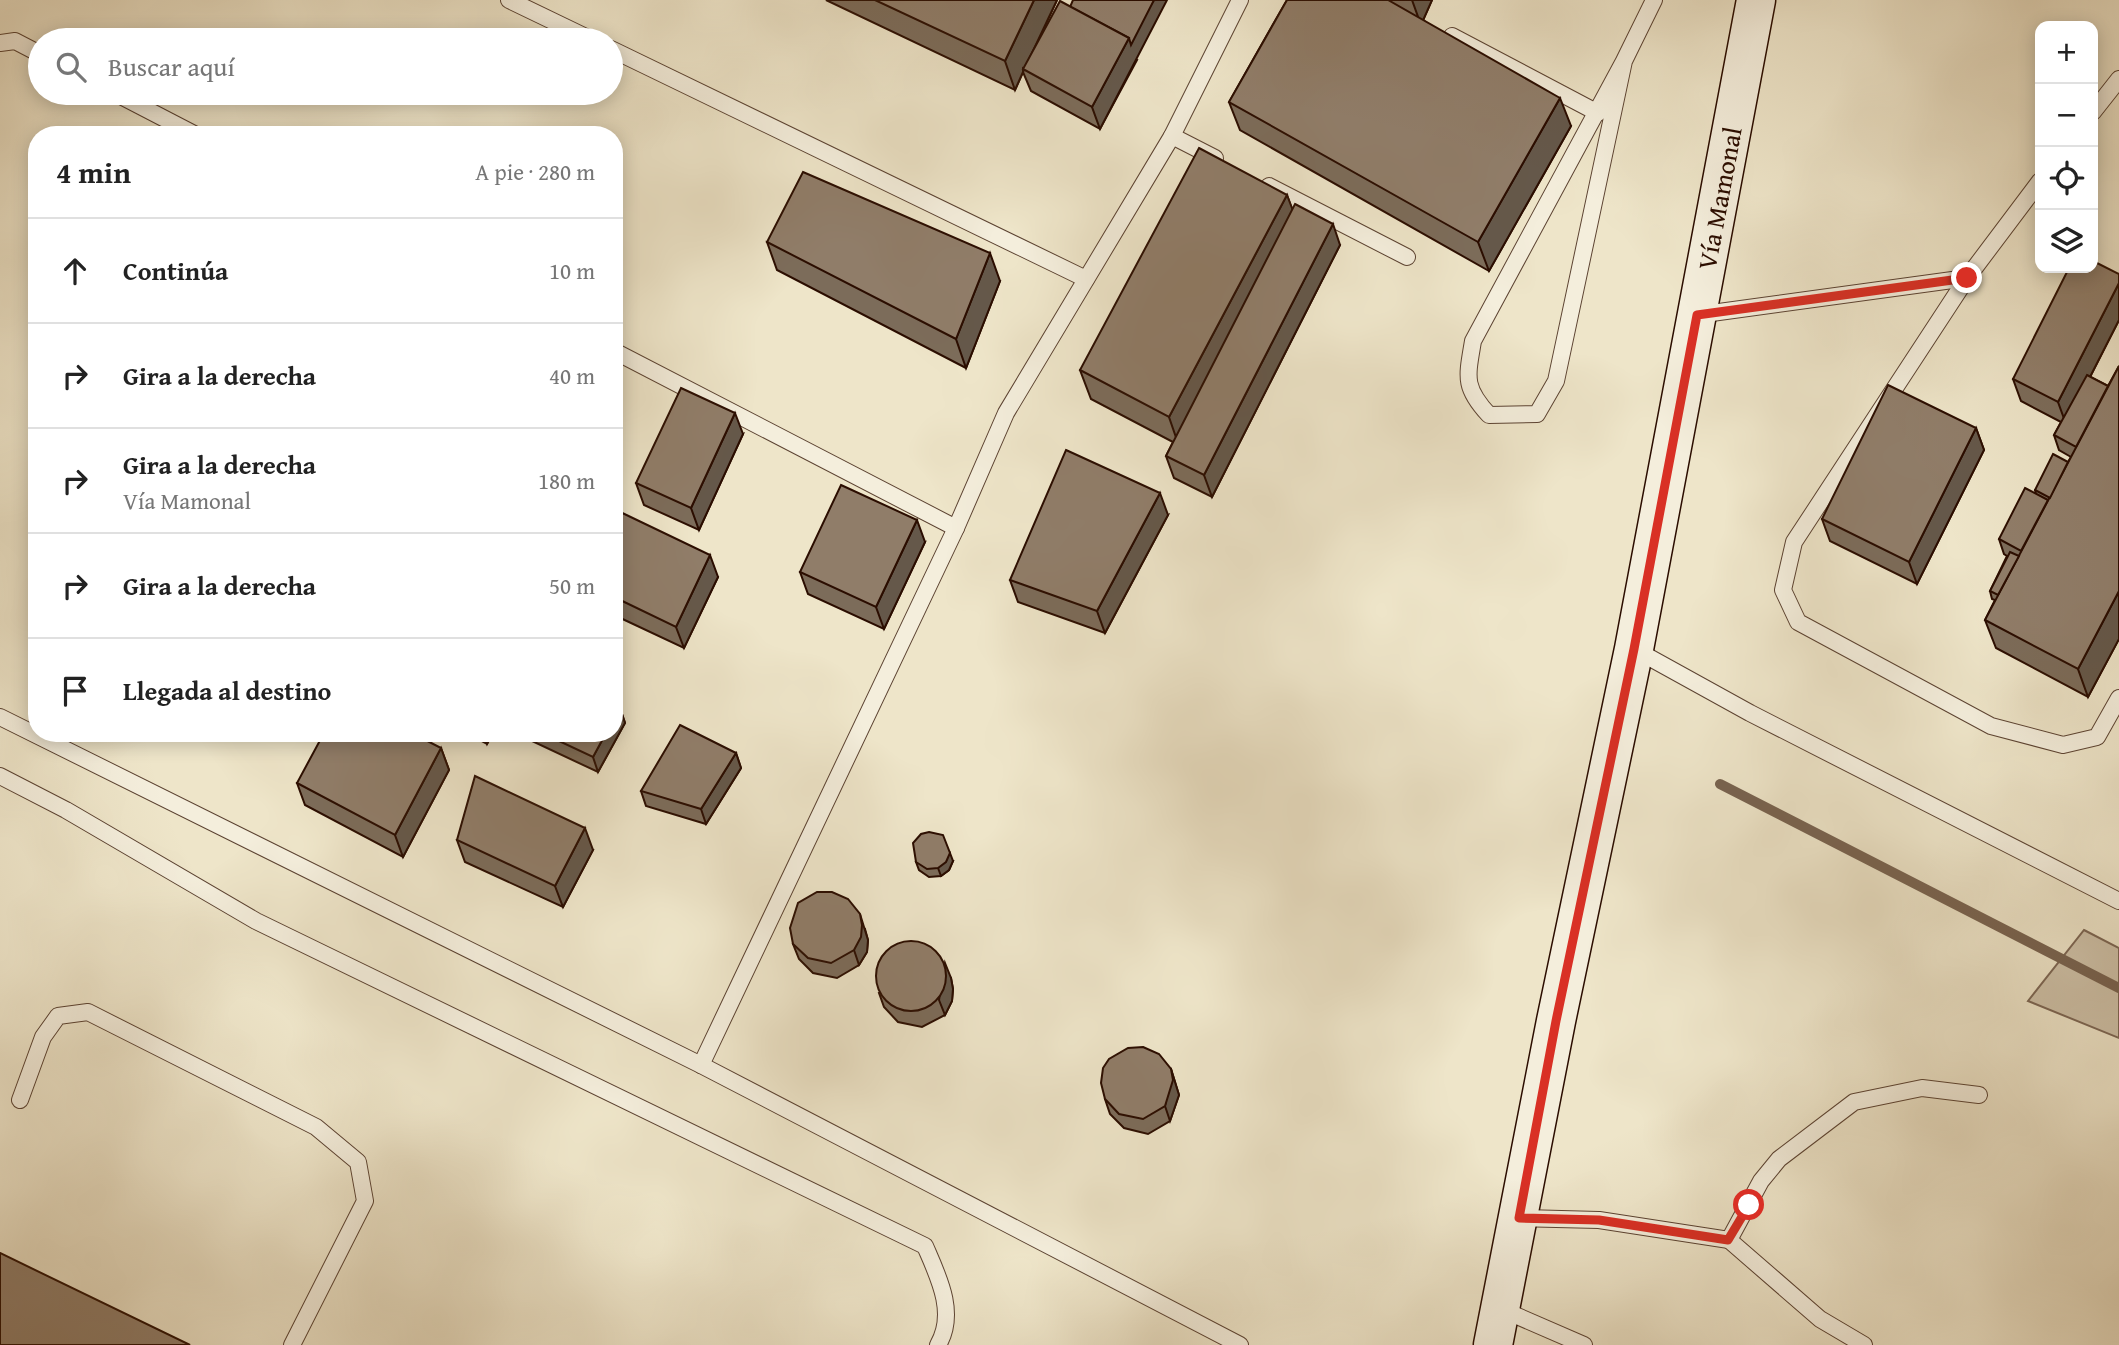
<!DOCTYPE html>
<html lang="es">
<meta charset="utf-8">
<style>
:root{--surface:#fff;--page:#f6f6f6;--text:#222;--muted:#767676;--line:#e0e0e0}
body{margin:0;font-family:"Gentium Book Plus",serif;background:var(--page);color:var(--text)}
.controls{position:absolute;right:21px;top:21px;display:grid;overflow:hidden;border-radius:14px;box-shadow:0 4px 18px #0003}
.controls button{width:63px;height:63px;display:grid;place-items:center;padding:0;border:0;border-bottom:2px solid var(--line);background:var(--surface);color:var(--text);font:35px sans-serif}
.stop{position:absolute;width:21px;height:21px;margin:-16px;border:5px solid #d93025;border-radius:50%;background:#fff}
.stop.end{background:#d93025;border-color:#fff;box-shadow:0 2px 7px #0008}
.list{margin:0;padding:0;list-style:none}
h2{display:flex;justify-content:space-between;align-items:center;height:91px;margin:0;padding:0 28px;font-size:30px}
h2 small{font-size:23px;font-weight:400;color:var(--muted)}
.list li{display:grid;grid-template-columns:46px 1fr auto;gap:21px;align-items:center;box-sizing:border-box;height:105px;padding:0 28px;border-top:2px solid var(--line)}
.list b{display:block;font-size:26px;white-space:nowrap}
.list p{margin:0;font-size:23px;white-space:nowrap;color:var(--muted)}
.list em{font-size:23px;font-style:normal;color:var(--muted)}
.icon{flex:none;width:38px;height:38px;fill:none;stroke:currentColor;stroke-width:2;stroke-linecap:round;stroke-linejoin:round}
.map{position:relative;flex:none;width:2119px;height:1345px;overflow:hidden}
.search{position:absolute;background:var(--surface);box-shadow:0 4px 18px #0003;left:28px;top:28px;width:595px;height:77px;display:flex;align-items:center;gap:18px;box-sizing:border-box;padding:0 24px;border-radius:38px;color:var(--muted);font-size:26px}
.panel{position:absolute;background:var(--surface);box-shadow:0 4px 18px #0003;left:28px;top:126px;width:595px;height:616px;border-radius:28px}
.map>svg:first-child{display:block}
.green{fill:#cdc0a7;stroke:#7c6654;stroke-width:2}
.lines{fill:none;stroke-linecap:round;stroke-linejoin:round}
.stream{stroke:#786350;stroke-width:10}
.lane-casing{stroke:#5c4332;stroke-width:18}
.secondary-casing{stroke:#2b0d00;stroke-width:41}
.lane{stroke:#f4eedc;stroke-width:16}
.secondary{stroke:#f4eedc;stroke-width:38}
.wall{fill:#7c6c5a;stroke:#2b0d00;stroke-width:2}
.shaded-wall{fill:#65584a;stroke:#2b0d00;stroke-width:2}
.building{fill:#907d69;stroke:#2b0d00;stroke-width:2}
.route{stroke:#d93025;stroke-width:9}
.labels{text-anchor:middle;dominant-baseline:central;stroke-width:7;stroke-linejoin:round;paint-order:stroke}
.street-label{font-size:26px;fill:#2b0d00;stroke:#f4eedc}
</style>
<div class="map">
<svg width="2119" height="1345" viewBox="0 0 2119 1345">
<rect width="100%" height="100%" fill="#eee5c9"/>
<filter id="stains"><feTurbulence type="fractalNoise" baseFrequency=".00286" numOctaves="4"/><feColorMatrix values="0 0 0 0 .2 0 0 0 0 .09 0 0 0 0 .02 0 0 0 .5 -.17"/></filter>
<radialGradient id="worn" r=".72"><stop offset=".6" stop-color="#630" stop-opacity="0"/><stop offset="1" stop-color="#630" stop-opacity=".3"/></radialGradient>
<polygon class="green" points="2084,930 2119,948 2119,1038 2028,1001"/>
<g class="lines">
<polyline class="stream" points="1720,784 2119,988"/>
<defs>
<g id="lane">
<polyline points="509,0 592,40"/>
<polyline points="1452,36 1598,113"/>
<polyline points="0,43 15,41 40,54"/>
<polyline points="611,49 1086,279"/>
<path d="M 1624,61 L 1473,341 C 1467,377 1463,387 1489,415 L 1537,414 L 1556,381 L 1624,61 L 1654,0"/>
<polyline points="115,93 196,135"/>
<polyline points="2093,112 2119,79"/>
<polyline points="1172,136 1215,158"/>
<polyline points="2040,181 1967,278 1794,542 1783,590 1798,622 1991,726 2063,745 2097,737 2119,698"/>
<polyline points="1269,186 1407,257"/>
<polyline points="1697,315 1967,278"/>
<polyline points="614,351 956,528"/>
<polyline points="1634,649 1750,713 2119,901"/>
<polyline points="0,717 701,1065 1240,1345"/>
<path d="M 0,776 L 66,810 L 256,921 L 925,1246 C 938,1276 957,1313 938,1345"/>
<polyline points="701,1065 956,528 1006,413 1172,136 1240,0"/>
<polyline points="20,1100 43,1037 58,1016 88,1012 316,1127 358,1162 365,1201 292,1345"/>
<polyline points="1519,1218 1599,1220 1729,1240 1761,1181 1779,1159 1854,1102 1922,1088 1979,1095"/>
<polyline points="1729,1240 1820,1319 1864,1345"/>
<polyline points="1501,1309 1584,1345"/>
</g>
<g id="secondary">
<path id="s1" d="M 1493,1345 L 1556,1021 L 1634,649 L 1756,0"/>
</g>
</defs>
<use href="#lane" class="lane-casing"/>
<use href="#secondary" class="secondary-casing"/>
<use href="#lane" class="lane"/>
<use href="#secondary" class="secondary"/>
</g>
<g class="wall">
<polygon points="826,0 1057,0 1037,43 1137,60 1100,129 1031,91 1023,72 1015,90"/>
<polygon points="1287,0 1432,0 1423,20 1571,126 1489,271 1240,130 1229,102"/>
<polygon points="1287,195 1292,209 1340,245 1212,497 1174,478 1166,456 1173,442 1091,399 1080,370"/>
<polygon points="767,242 1000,281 966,368 777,270"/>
<polygon points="2119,274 2119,320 2090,377 2108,386 2119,366 2119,639 2088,697 1996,648 1985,620 1995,600 1992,599 1990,591 2007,556 2004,554 1999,539 2036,494 2035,490 2068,462 2071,457 2059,450 2054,435 2061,422 2021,401 2013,379"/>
<polygon points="1976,428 1984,450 1917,584 1830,541 1822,519"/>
<polygon points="743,434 699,530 644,505 636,483"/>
<polygon points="614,509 718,577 684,648 614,615"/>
<polygon points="1168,515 1105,633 1018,602 1010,580"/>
<polygon points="925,542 884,629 808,594 800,572"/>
<polygon points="620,708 625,723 598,772 532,741 529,733 614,733"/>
<polygon points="467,733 493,733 487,744"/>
<polygon points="441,748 449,770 403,857 305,805 297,783"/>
<polygon points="736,753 741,768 706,824 646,806 641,791"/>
<polygon points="457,840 593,850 563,907 465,862"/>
<polygon points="953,861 949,870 941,876 929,877 919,870 916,862"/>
<polygon points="865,929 868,940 867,952 859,965 837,978 813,973 799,959 793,944"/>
<polygon points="951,978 953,989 952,1001 945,1015 922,1027 898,1022 884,1007 879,993"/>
<polygon points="1171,1069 1179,1095 1170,1121 1148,1134 1124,1128 1110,1114 1105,1099"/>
</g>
<g class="shaded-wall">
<polygon points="1034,0 1057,0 1024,70 1023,69 1023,72 1015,90 1005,61"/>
<polygon points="1154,0 1167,0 1100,129 1092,107 1129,38"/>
<polygon points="1412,0 1432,0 1421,25"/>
<polygon points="1560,98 1571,126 1489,271 1478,242"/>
<polygon points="1287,195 1298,224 1179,446 1169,417"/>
<polygon points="1333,224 1340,245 1212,497 1204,475"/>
<polygon points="990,253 1000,281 966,368 956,339"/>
<polygon points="2119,283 2119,320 2066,424 2058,402"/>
<polygon points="735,413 743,434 699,530 691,508"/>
<polygon points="1976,428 1984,450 1917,584 1909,562"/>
<polygon points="1160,493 1168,515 1105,633 1097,611"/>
<polygon points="917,520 925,542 884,629 876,607"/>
<polygon points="710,555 718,577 684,648 676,627"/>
<polygon points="2119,591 2119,639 2088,697 2078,669"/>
<polygon points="620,708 625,723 598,772 593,757 606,733 614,733 614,718"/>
<polygon points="483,733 493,733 487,744"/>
<polygon points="441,748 449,770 403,857 395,835"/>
<polygon points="736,753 741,768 706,824 701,809"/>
<polygon points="585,828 593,850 563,907 555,886"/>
<polygon points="950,853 953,861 949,870 941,876 938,868"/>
<polygon points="860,914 868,940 867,952 859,965 854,950"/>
<polygon points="945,963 951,978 953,989 952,1001 945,1015 939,1000"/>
<polygon points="1171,1069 1179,1095 1170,1121 1165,1106"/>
</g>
<g class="building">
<polygon points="875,0 1034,0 1005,61"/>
<polygon points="1073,0 1154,0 1131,45 1129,38 1070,7"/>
<polygon points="1287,0 1388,0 1560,98 1478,242 1229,102"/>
<polygon points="1060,1 1129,38 1092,107 1023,69"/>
<polygon points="1199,148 1287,195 1169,417 1080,370"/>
<polygon points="803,172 990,253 956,339 767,242"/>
<polygon points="1295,204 1333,224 1204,475 1166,456"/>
<polygon points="2093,261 2119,274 2119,283 2058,402 2013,379 2069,268 2093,268"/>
<polygon points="2119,366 2119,591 2078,669 1985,620"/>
<polygon points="2087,375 2108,386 2076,447 2054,435"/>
<polygon points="1888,385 1976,428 1909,562 1822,519"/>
<polygon points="681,388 735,413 691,508 636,483"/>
<polygon points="1066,450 1160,493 1097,611 1010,580"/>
<polygon points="2053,454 2068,462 2050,498 2035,490"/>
<polygon points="841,485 917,520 876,607 800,572"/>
<polygon points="2025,488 2048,500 2021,551 1999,539"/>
<polygon points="614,509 710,555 676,627 614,597"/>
<polygon points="2010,552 2019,556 1998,595 1990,591"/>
<polygon points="614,705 620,708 614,718"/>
<polygon points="680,725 736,753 701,809 641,791"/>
<polygon points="324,733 412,733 441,748 395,835 297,783"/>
<polygon points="542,733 606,733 593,757"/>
<polygon points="475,776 585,828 555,886 457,840"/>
<polygon points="929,832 943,835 950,853 946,862 938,868 927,869 916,862 913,843 921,834"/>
<polygon points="817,892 832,892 848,899 860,914 862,925 861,937 854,950 831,963 808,958 793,944 790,928 798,903"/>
<circle cx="911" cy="976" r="35"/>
<polygon points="1143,1047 1159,1054 1171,1069 1173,1080 1165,1106 1143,1119 1119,1114 1105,1099 1101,1083 1103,1068 1109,1059 1128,1048"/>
<polygon points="0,1253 190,1345 0,1345"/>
</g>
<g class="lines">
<polyline class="route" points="1749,1205 1728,1240 1599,1220 1519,1218 1556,1021 1634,649 1697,315 1967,278"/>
</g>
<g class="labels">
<g class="street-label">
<text stroke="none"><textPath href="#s1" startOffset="1169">Vía Mamonal</textPath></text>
</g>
</g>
<rect width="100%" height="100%" filter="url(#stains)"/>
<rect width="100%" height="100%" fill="url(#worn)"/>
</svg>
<div class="controls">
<button>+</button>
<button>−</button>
<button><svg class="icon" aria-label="locate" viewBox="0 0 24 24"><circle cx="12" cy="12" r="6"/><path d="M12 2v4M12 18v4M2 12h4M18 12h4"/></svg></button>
<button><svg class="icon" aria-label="layers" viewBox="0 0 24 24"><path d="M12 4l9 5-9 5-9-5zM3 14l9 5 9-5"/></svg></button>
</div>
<div class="stop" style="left:1749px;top:1205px"></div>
<div class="stop end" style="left:1967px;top:278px"></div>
<div class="search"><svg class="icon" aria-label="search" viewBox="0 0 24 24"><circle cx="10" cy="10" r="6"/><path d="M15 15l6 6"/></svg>Buscar aquí</div>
<section class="panel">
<h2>4 min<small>A pie · 280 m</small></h2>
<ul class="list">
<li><svg class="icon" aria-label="ahead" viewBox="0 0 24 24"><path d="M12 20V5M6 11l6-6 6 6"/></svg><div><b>Continúa</b></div><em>10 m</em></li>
<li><svg class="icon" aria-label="right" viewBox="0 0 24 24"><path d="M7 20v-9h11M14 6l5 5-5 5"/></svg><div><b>Gira a la derecha</b></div><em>40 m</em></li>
<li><svg class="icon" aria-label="right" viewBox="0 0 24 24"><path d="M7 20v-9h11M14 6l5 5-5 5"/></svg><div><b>Gira a la derecha</b><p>Vía Mamonal</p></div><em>180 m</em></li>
<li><svg class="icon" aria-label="right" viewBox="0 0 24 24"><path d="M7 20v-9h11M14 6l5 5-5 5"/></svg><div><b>Gira a la derecha</b></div><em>50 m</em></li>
<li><svg class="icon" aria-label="arrive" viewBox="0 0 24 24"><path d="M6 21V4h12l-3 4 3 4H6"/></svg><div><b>Llegada al destino</b></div></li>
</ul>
</section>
</div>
